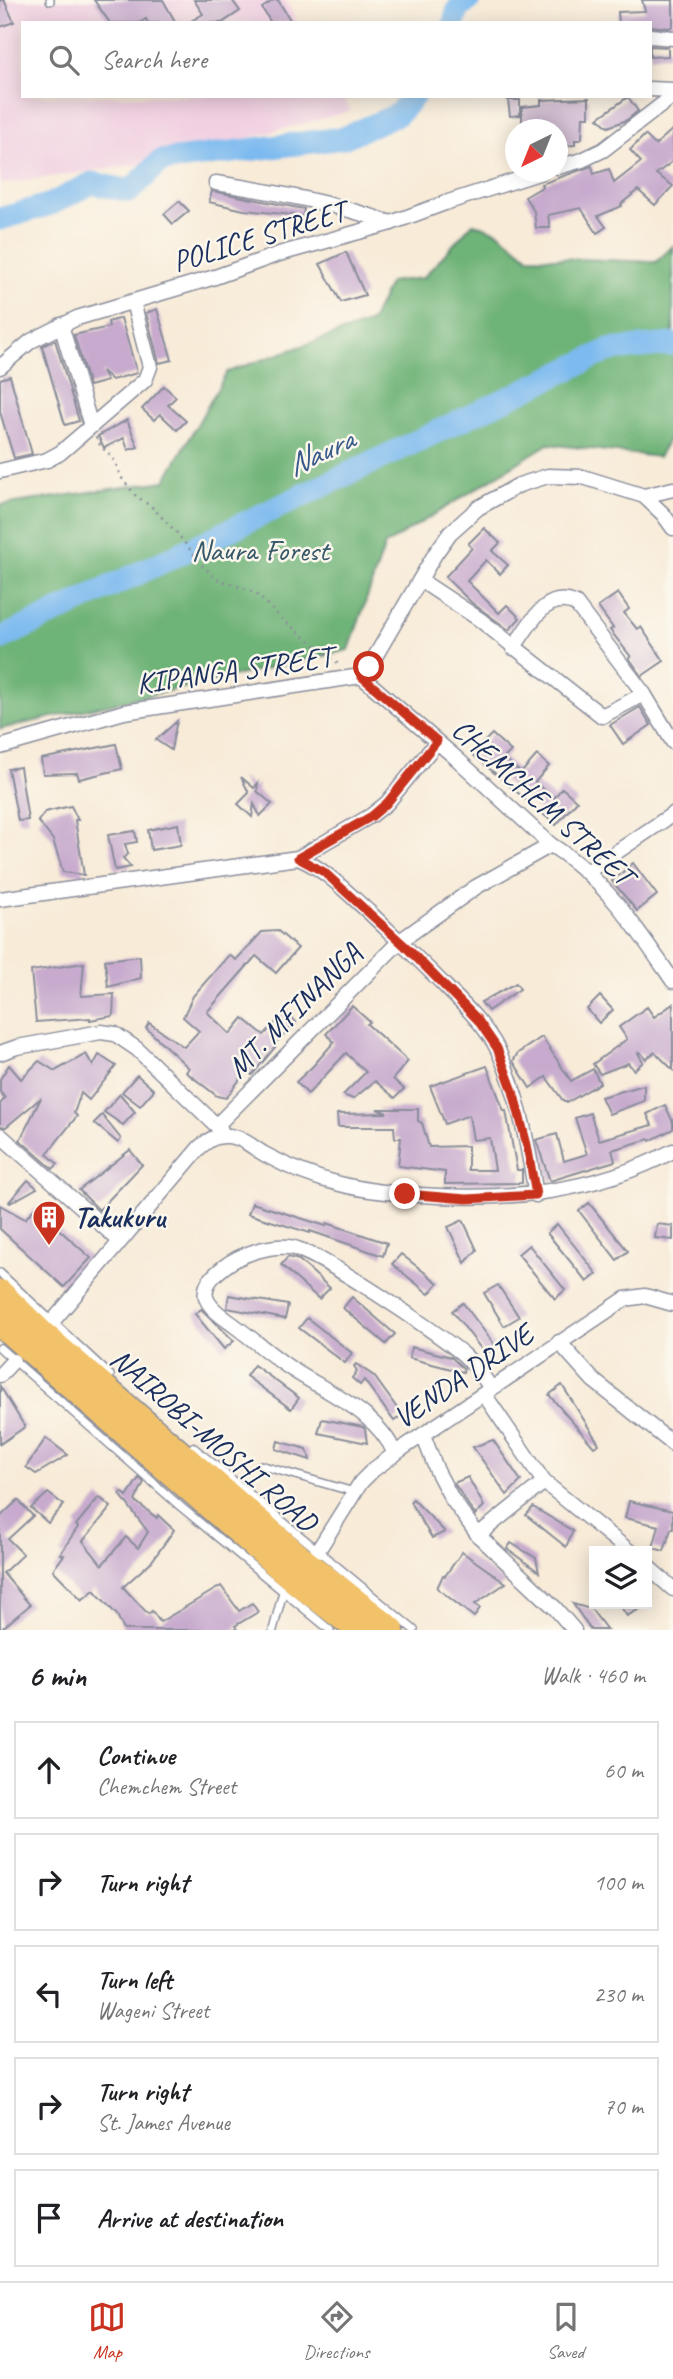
<!DOCTYPE html>
<meta charset="utf-8">
<style>
:root{--surface:#fff;--page:#f6f6f6;--text:#202124;--muted:#757577;--line:#e0e0e0;--accent:#c8321e}
body{margin:0;font-family:Caveat,sans-serif;background:var(--page);color:var(--text)}
.controls{position:absolute;right:21px;bottom:21px;display:grid;overflow:hidden;border-radius:0px;box-shadow:0 4px 18px #0003}
.controls button{width:63px;height:63px;display:grid;place-items:center;padding:0;border:0;border-bottom:2px solid var(--line);background:var(--surface);color:var(--text);font:35px sans-serif}
.compass{position:absolute;left:505px;top:119px;width:63px;height:63px;border-radius:50%;background:var(--surface);box-shadow:0 4px 18px #0003;rotate:223deg}
.stop{position:absolute;width:21px;height:21px;margin:-16px;border:5px solid #c8321e;border-radius:50%;background:#fff}
.stop.end{background:#c8321e;border-color:#fff;box-shadow:0 2px 7px #0008}
.list{margin:0;padding:0;list-style:none}
h2{display:flex;justify-content:space-between;align-items:center;height:91px;margin:0;padding:0 28px;font-size:30px}
h2 small{font-size:23px;font-weight:400;color:var(--muted)}
.list li{display:grid;grid-template-columns:46px 1fr auto;gap:21px;align-items:center;box-sizing:border-box;height:98px;margin:0 14px 14px;padding:0 14px;border:2px solid var(--line);border-radius:0px}
.list b{display:block;font-size:26px;white-space:nowrap}
.list p{margin:0;font-size:23px;white-space:nowrap;color:var(--muted)}
.list em{font-size:23px;font-style:normal;color:var(--muted)}
.icon{flex:none;width:38px;height:38px;fill:none;stroke:currentColor;stroke-width:2;stroke-linecap:round;stroke-linejoin:round}
.map{position:relative;flex:none;width:673px;height:1630px;overflow:hidden}
.search{position:absolute;background:var(--surface);box-shadow:0 4px 18px #0003;left:21px;right:21px;top:21px;height:77px;display:flex;align-items:center;gap:18px;box-sizing:border-box;padding:0 24px;border-radius:0px;color:var(--muted);font-size:26px}
.sheet{height:651px;background:var(--surface)}
nav{display:flex;justify-content:space-around;align-items:center;box-sizing:border-box;height:98px;border-top:2px solid var(--line);background:var(--surface);font-size:19px;color:var(--muted)}
nav a{display:grid;justify-items:center;gap:4px}
nav .on{color:var(--accent)}
.map>svg:first-child{display:block}
.built{fill:#f1d0e2}
.forest{fill:#6eb377;stroke:#44716a;stroke-width:2}
.lines{fill:none;stroke-linecap:round;stroke-linejoin:round}
.river{stroke:#7cbaef;stroke-width:23}
.building{fill:#c7aace}
.lane-casing{stroke:#8a8d9b;stroke-width:10}
.street-casing{stroke:#8a8d9b;stroke-width:17}
.highway-casing{stroke:#8a8d9b;stroke-width:29}
.path{stroke:#8a8d9b;stroke-width:2.5;stroke-dasharray:2 5;stroke-linecap:butt}
.lane{stroke:#fff;stroke-width:7}
.street{stroke:#fff;stroke-width:14}
.highway{stroke:#f2c26a;stroke-width:26}
.route{stroke:#c8321e;stroke-width:9}
.labels{text-anchor:middle;dominant-baseline:central;stroke-width:5;stroke-linejoin:round;paint-order:stroke}
.street-label{font-size:30px;fill:#1b2f5e;stroke:#fbf7ec}
.park-label{font-size:30px;fill:#365869;stroke:#fbf7ec}
.poi-label{font-size:30px;font-weight:bold;fill:#1b2f5e;stroke:#fbf7ec;text-anchor:start}
.water-label{font-size:32px;font-style:italic;fill:#38598a;stroke:#fbf7ec}
</style>
<div class="map">
<svg width="673" height="1630" viewBox="0 0 673 1630">
<rect width="100%" height="100%" fill="#fbf7ec"/>
<filter id="ink" filterUnits="userSpaceOnUse"><feTurbulence type="fractalNoise" baseFrequency=".0143" numOctaves="2"/><feDisplacementMap in="SourceGraphic" scale="14" xChannelSelector="R" yChannelSelector="G"/><feConvolveMatrix kernelMatrix="1 2 1 2 8 2 1 2 1" color-interpolation-filters="sRGB"/></filter>
<filter id="wash" filterUnits="userSpaceOnUse"><feTurbulence type="fractalNoise" baseFrequency=".00686" numOctaves="4" result="noise"/><feDisplacementMap in="SourceGraphic" scale="28" xChannelSelector="R" yChannelSelector="G"/><feGaussianBlur stdDeviation="1.57" result="paint"/><feColorMatrix in="noise" values="0 0 0 0 0 0 0 0 0 0 0 0 0 0 0 0 0 1.4 0 .05"/><feComposite in="paint" operator="in"/></filter>
<g filter="url(#wash)">
<rect width="100%" height="100%" fill="#f8ebd8"/>
<polygon class="built" points="0,0 285,0 298,23 23,23 23,96 342,96 351,111 161,161 0,184"/>
<polygon class="forest" points="473,223 498,232 529,257 656,262 673,246 673,432 658,457 548,444 385,545 349,650 0,729 0,505 165,481 227,372 371,322 390,282 423,278"/>
<g class="lines">
<g class="river">
<polyline points="454,23 458,9 469,0"/>
<polyline points="0,219 51,204 92,183 130,191 161,161 343,138 398,114 414,96"/>
<polyline points="0,639 609,350 673,344"/>
</g>
</g>
<g id="blocks">
<g class="building">
<polygon points="0,0 4,0 14,22 0,27"/>
<polygon points="94,0 163,0 176,23 148,23 146,19 139,23 110,23"/>
<polygon points="194,0 232,0 240,11 222,23 188,23 203,14"/>
<polygon points="274,0 278,0 292,23 271,23 262,8"/>
<polygon points="642,0 673,0 673,26 669,28 650,26 650,23 619,23 618,12 645,11"/>
<polygon points="650,46 668,47 668,56 650,57"/>
<polygon points="628,97 638,111 627,120 608,127 598,118"/>
<polygon points="589,98 589,117 583,117 582,138 580,140 575,140 575,145 562,146 560,142 557,141 557,130 522,130 522,107 541,105 541,100"/>
<polygon points="508,100 520,100 520,115 510,116"/>
<polygon points="673,129 673,161 656,174 673,186 655,205 638,190 621,204 622,206 598,216 606,227 597,233 581,208 548,215 550,228 536,228 534,211 525,197 542,187 541,184 592,166 594,174 609,169 614,183 641,162 630,150 645,135 655,145"/>
<polygon points="212,191 304,209 303,216 244,210 209,202"/>
<polygon points="179,201 189,211 173,224 164,214"/>
<polygon points="346,252 365,295 341,302 320,264"/>
<polygon points="157,309 172,360 159,363 146,313"/>
<polygon points="121,318 137,373 112,380 102,371 107,381 89,386 74,335 109,327 108,322"/>
<polygon points="55,340 79,421 65,425 42,346"/>
<polygon points="10,376 32,454 14,458 0,412 0,379"/>
<polygon points="164,386 176,397 168,405 186,421 177,430 160,414 154,420 142,409"/>
<polygon points="127,420 138,447 128,450 124,438 104,448 98,436"/>
<polygon points="484,528 500,543 492,551 508,565 500,574 486,560 467,581 499,613 507,605 520,618 509,630 472,603 445,577 472,548 468,544"/>
<polygon points="618,593 629,609 624,613 637,629 641,627 664,661 642,676 629,658 631,657 610,630 613,628 598,607"/>
<polygon points="640,707 651,725 623,744 610,725"/>
<polygon points="177,721 173,739 171,750 156,740"/>
<polygon points="492,734 511,751 504,758 521,773 537,755 549,766 535,782 554,798 562,788 577,801 556,825 472,754"/>
<polygon points="116,744 122,769 79,779 77,773 43,774 41,759"/>
<polygon points="20,767 28,820 18,821 8,769"/>
<polygon points="241,777 254,788 258,783 257,791 272,804 260,816 254,804 252,817 238,804 249,793"/>
<polygon points="71,806 78,820 75,820 84,875 63,872 53,840 38,821 45,812"/>
<polygon points="178,824 181,845 151,850 148,830"/>
<polygon points="135,831 137,842 125,844 128,854 123,858 131,867 115,870 108,835"/>
<polygon points="633,863 657,895 637,911 612,881"/>
<polygon points="278,931 298,948 276,973 256,956 207,1012 230,1034 243,1018 264,1035 286,1012 296,1022 274,1044 276,1046 252,1075 247,1070 226,1098 217,1096 186,1072 189,1068 146,1028 149,1023 184,1047 199,1031 183,1017 193,996 229,955 236,960 262,932"/>
<polygon points="140,956 141,978 108,987 105,960"/>
<polygon points="84,963 81,996 114,994 113,1016 90,1020 90,1018 36,1022 31,971"/>
<polygon points="516,983 520,989 488,1011 481,1002"/>
<polygon points="600,996 613,1010 599,1023 587,1009"/>
<polygon points="673,1004 673,1070 655,1052 646,1059 640,1052 638,1053 643,1062 634,1070 628,1063 600,1074 593,1064 627,1039 619,1027 647,1007 654,1017"/>
<polygon points="352,1006 370,1022 367,1024 408,1061 393,1079 404,1089 395,1098 375,1081 353,1099 343,1095 366,1072 346,1053 308,1094 296,1082 313,1066 334,1042 326,1034"/>
<polygon points="542,1037 571,1081 593,1069 600,1083 568,1102 564,1102 546,1077 530,1088 513,1061 518,1053"/>
<polygon points="86,1054 93,1066 99,1055 116,1066 89,1100 81,1093 74,1113 77,1116 47,1154 58,1164 53,1169 20,1140 41,1098 6,1127 0,1126 0,1104 5,1098 0,1092 0,1079 9,1065 21,1079 39,1061 55,1071"/>
<polygon points="487,1066 504,1111 506,1111 517,1170 522,1170 522,1183 445,1184 445,1172 398,1166 401,1138 395,1138 394,1127 338,1127 337,1114 387,1113 377,1109 418,1109 418,1121 422,1123 429,1147 468,1146 468,1170 495,1170 490,1138 473,1140 469,1115 445,1124 430,1086"/>
<polygon points="137,1075 154,1090 140,1106 122,1092"/>
<polygon points="644,1085 644,1101 609,1114 601,1097"/>
<polygon points="120,1094 135,1112 123,1125 104,1112"/>
<polygon points="665,1105 673,1122 673,1129 650,1141 649,1139 612,1150 615,1161 550,1181 536,1140 557,1134 564,1161 587,1154 575,1118 590,1113 599,1140 652,1125 647,1114"/>
<polygon points="102,1115 121,1139 118,1143 94,1123"/>
<polygon points="130,1150 142,1165 99,1210 79,1190"/>
<polygon points="28,1180 37,1188 10,1203 9,1202"/>
<polygon points="252,1203 326,1226 327,1223 387,1243 383,1256 310,1231 310,1233 248,1214"/>
<polygon points="589,1203 628,1251 617,1260 579,1211"/>
<polygon points="0,1205 25,1219 35,1208 91,1258 64,1287 0,1229"/>
<polygon points="463,1220 477,1250 465,1263 448,1227"/>
<polygon points="557,1224 597,1274 587,1282 547,1233"/>
<polygon points="657,1224 673,1226 673,1240 655,1238"/>
<polygon points="529,1245 565,1290 555,1299 518,1254"/>
<polygon points="401,1254 438,1283 429,1294 392,1264"/>
<polygon points="288,1257 299,1260 330,1288 319,1299 281,1265"/>
<polygon points="498,1285 519,1317 504,1326 484,1293"/>
<polygon points="229,1295 288,1305 285,1319 227,1308"/>
<polygon points="352,1297 395,1334 386,1344 343,1308"/>
<polygon points="463,1303 494,1344 494,1348 486,1355 452,1311"/>
<polygon points="201,1309 234,1341 224,1349 195,1314"/>
<polygon points="307,1318 352,1353 345,1363 299,1328"/>
<polygon points="411,1347 451,1357 464,1369 463,1372 409,1358"/>
<polygon points="356,1364 374,1376 402,1415 394,1421 364,1380 360,1385 352,1378 357,1371 354,1366"/>
<polygon points="254,1365 299,1398 291,1409 246,1376"/>
<polygon points="562,1385 599,1444 594,1447 549,1395"/>
<polygon points="0,1386 25,1427 0,1444"/>
<polygon points="322,1419 363,1427 365,1429 367,1443 318,1433"/>
<polygon points="46,1438 68,1455 36,1474 26,1467"/>
<polygon points="493,1440 521,1481 507,1495 473,1447"/>
<polygon points="278,1441 307,1449 310,1460 276,1449"/>
<polygon points="468,1477 484,1506 475,1515 454,1483"/>
<polygon points="139,1478 144,1482 135,1501 157,1518 158,1515 174,1530 152,1561 123,1587 148,1614 152,1611 160,1622 221,1586 239,1611 252,1603 258,1612 235,1626 237,1630 124,1630 117,1615 94,1590 82,1600 53,1570 64,1555 60,1554 78,1527 76,1525 99,1497 111,1507 83,1541 102,1565 126,1537 138,1548 148,1532 120,1494 122,1492 127,1496"/>
<polygon points="48,1493 64,1505 48,1523 31,1508"/>
<polygon points="413,1499 445,1532 432,1538 410,1502"/>
<polygon points="18,1500 33,1516 8,1539 23,1554 3,1573 30,1605 0,1630 0,1517"/>
<polygon points="629,1501 673,1511 673,1529 671,1529 664,1551 653,1548 659,1526 625,1518"/>
<polygon points="533,1507 573,1531 566,1547 526,1515"/>
<polygon points="511,1543 536,1558 539,1572 507,1549"/>
<polygon points="462,1552 506,1583 475,1604 480,1608 474,1617 437,1588 443,1575 445,1576"/>
<polygon points="573,1604 591,1609 607,1630 591,1630"/>
<polygon points="619,1604 649,1604 627,1616"/>
</g>
</g>
</g>
<g filter="url(#ink)">
<use href="#blocks" fill-opacity="0" stroke="#8a8d9b" stroke-width="2"/>
<g class="lines">
<defs>
<g id="lane">
<polyline points="50,0 50,1"/>
<polyline points="0,1273 110,1375"/>
<polyline points="0,1348 181,1507 330,1630"/>
<polyline points="193,1447 414,1630"/>
<polyline points="260,1465 354,1492"/>
<polyline points="273,1630 283,1592"/>
</g>
<g id="street">
<polyline points="650,36 673,38"/>
<polyline points="650,89 673,90"/>
<polyline points="558,167 582,160 603,150 673,96"/>
<path d="M 216,183 C 275,192 334,203 391,223"/>
<polyline points="61,325 91,426"/>
<polyline points="0,367 31,341 77,318 215,277 279,254 391,223 445,203 542,172"/>
<polyline points="0,471 47,460 60,453 145,380 150,367 133,302"/>
<polyline points="644,496 663,514 673,528"/>
<polyline points="420,580 479,619 602,716 644,694"/>
<path d="M 513,648 C 529,627 545,589 576,604 L 644,694 L 673,742"/>
<path d="M 361,676 L 456,758 L 551,845 C 605,879 638,930 673,981"/>
<polyline points="0,747 124,712 361,676 369,667 435,554 450,533 478,508 519,485 548,476 583,477 644,496 673,489"/>
<polyline points="298,858 372,815 387,803 437,742"/>
<polyline points="587,872 673,814"/>
<path d="M 0,899 L 298,858 C 326,869 347,893 370,913 C 396,938 422,962 447,988 C 465,1006 486,1026 498,1050 C 519,1095 528,1146 536,1195"/>
<polyline points="0,1053 17,1047 101,1032 115,1034 137,1049 221,1130"/>
<polyline points="217,1125 400,941 476,887 551,845"/>
<polyline points="0,1135 120,1241"/>
<path d="M 42,1334 L 200,1147 C 209,1140 215,1135 228,1136 C 243,1137 253,1148 266,1155 C 288,1167 315,1178 340,1184 C 366,1191 392,1193 419,1195 C 507,1201 594,1193 673,1151"/>
<polyline points="559,1342 593,1380 673,1444"/>
<polyline points="0,1375 13,1361"/>
<polyline points="484,1394 544,1482 629,1551"/>
<polyline points="423,1435 437,1471 452,1499 478,1535 555,1608 574,1630"/>
<path d="M 395,1454 C 378,1412 326,1392 290,1368 C 271,1355 254,1340 235,1326 C 226,1319 209,1309 206,1297 C 203,1284 215,1274 224,1267 C 240,1254 269,1245 289,1247 C 314,1248 441,1335 464,1355 C 475,1365 483,1376 491,1388"/>
<polyline points="478,1535 544,1482"/>
<polyline points="317,1552 361,1482 373,1470 403,1448 625,1299 645,1296 673,1304"/>
<polyline points="647,1566 673,1589"/>
</g>
<g id="highway">
<polyline points="0,1293 42,1334 307,1564 391,1630"/>
<polyline points="0,1323 295,1580 359,1630"/>
</g>
</defs>
<use href="#lane" class="lane-casing"/>
<use href="#street" class="street-casing"/>
<use href="#highway" class="highway-casing"/>
<polyline class="path" points="96,437 100,445 115,461 121,477 135,495 153,508 176,532 203,566 217,579 254,592 282,619 341,666"/>
<use href="#lane" class="lane"/>
<use href="#street" class="street"/>
<use href="#highway" class="highway"/>
</g>
</g>
<g class="lines" filter="url(#ink)">
<polyline class="route" points="369,667 361,676 437,741 387,803 372,816 298,858 324,872 405,946 477,1019 497,1048 513,1091 527,1145 536,1195 467,1199 405,1194"/>
</g>
<defs>
<symbol id="building-pin" viewBox="-11 -11 22 30"><path d="M0 17L-7.5 6A9.5 9.5 0 1 1 7.5 6Z" fill="#c8321e" stroke="#fbf7ec"/><path d="M-4-6H4V6H1V3H-1V6H-4ZM-2.5-4.3h1.7v1.8h-1.7ZM.8-4.3h1.7v1.8H.8ZM-2.5-1h1.7V.8h-1.7ZM.8-1h1.7V.8H.8Z" fill="#fff"/></symbol>
</defs>
<g fill-rule="evenodd">
<use href="#building-pin" x="30" y="1198" width="38" height="52"/>
</g>
<g class="labels">
<g class="street-label">
<text transform="translate(259 236) rotate(-17)">POLICE STREET</text>
<text transform="translate(234 670) rotate(-8)">KIPANGA STREET</text>
<text transform="translate(543 802) rotate(42)">CHEMCHEM STREET</text>
<text transform="translate(294 1010) rotate(-45)">MT. MFINANGA</text>
<text transform="translate(463 1376) rotate(-34)">VENDA DRIVE</text>
<text transform="translate(214 1440) rotate(41)">NAIROBI-MOSHI ROAD</text>
</g>
<g class="park-label">
<text x="260" y="550">Naura Forest</text>
</g>
<g class="poi-label">
<text x="74" y="1217">Takukuru</text>
</g>
<g class="water-label">
<text transform="translate(320 452) rotate(-25)">Naura</text>
</g>
</g>
</svg>
<div class="controls">
<button><svg class="icon" aria-label="layers" viewBox="0 0 24 24"><path d="M12 4l9 5-9 5-9-5zM3 14l9 5 9-5"/></svg></button>
</div>
<svg class="compass" viewBox="-18 -18 36 36"><path d="M0-13l5 13h-10z" fill="#e53935"/><path d="M0 13l5-13h-10z" fill="#757577"/></svg>
<div class="stop" style="left:369px;top:667px"></div>
<div class="stop end" style="left:405px;top:1194px"></div>
<div class="search"><svg class="icon" aria-label="search" viewBox="0 0 24 24"><circle cx="10" cy="10" r="6"/><path d="M15 15l6 6"/></svg>Search here</div>
</div>
<section class="sheet">
<h2>6 min<small>Walk · 460 m</small></h2>
<ul class="list">
<li><svg class="icon" aria-label="ahead" viewBox="0 0 24 24"><path d="M12 20V5M6 11l6-6 6 6"/></svg><div><b>Continue</b><p>Chemchem Street</p></div><em>60 m</em></li>
<li><svg class="icon" aria-label="right" viewBox="0 0 24 24"><path d="M7 20v-9h11M14 6l5 5-5 5"/></svg><div><b>Turn right</b></div><em>100 m</em></li>
<li><svg class="icon" aria-label="left" viewBox="0 0 24 24"><path d="M17 20v-9H6M10 6l-5 5 5 5"/></svg><div><b>Turn left</b><p>Wageni Street</p></div><em>230 m</em></li>
<li><svg class="icon" aria-label="right" viewBox="0 0 24 24"><path d="M7 20v-9h11M14 6l5 5-5 5"/></svg><div><b>Turn right</b><p>St. James Avenue</p></div><em>70 m</em></li>
<li><svg class="icon" aria-label="arrive" viewBox="0 0 24 24"><path d="M6 21V4h12l-3 4 3 4H6"/></svg><div><b>Arrive at destination</b></div></li>
</ul>
</section>
<nav>
<a class="on"><svg class="icon" aria-label="map" viewBox="0 0 24 24"><path d="M3 6l6-2 6 2 6-2v14l-6 2-6-2-6 2zM9 4v14M15 6v14"/></svg>Map</a>
<a><svg class="icon" aria-label="directions" viewBox="0 0 24 24"><path d="M12 3l9 9-9 9-9-9zM9 14v-3h6M13 9l2 2-2 2"/></svg>Directions</a>
<a><svg class="icon" aria-label="saved" viewBox="0 0 24 24"><path d="M7 4h10v16l-5-4-5 4z"/></svg>Saved</a>
</nav>
